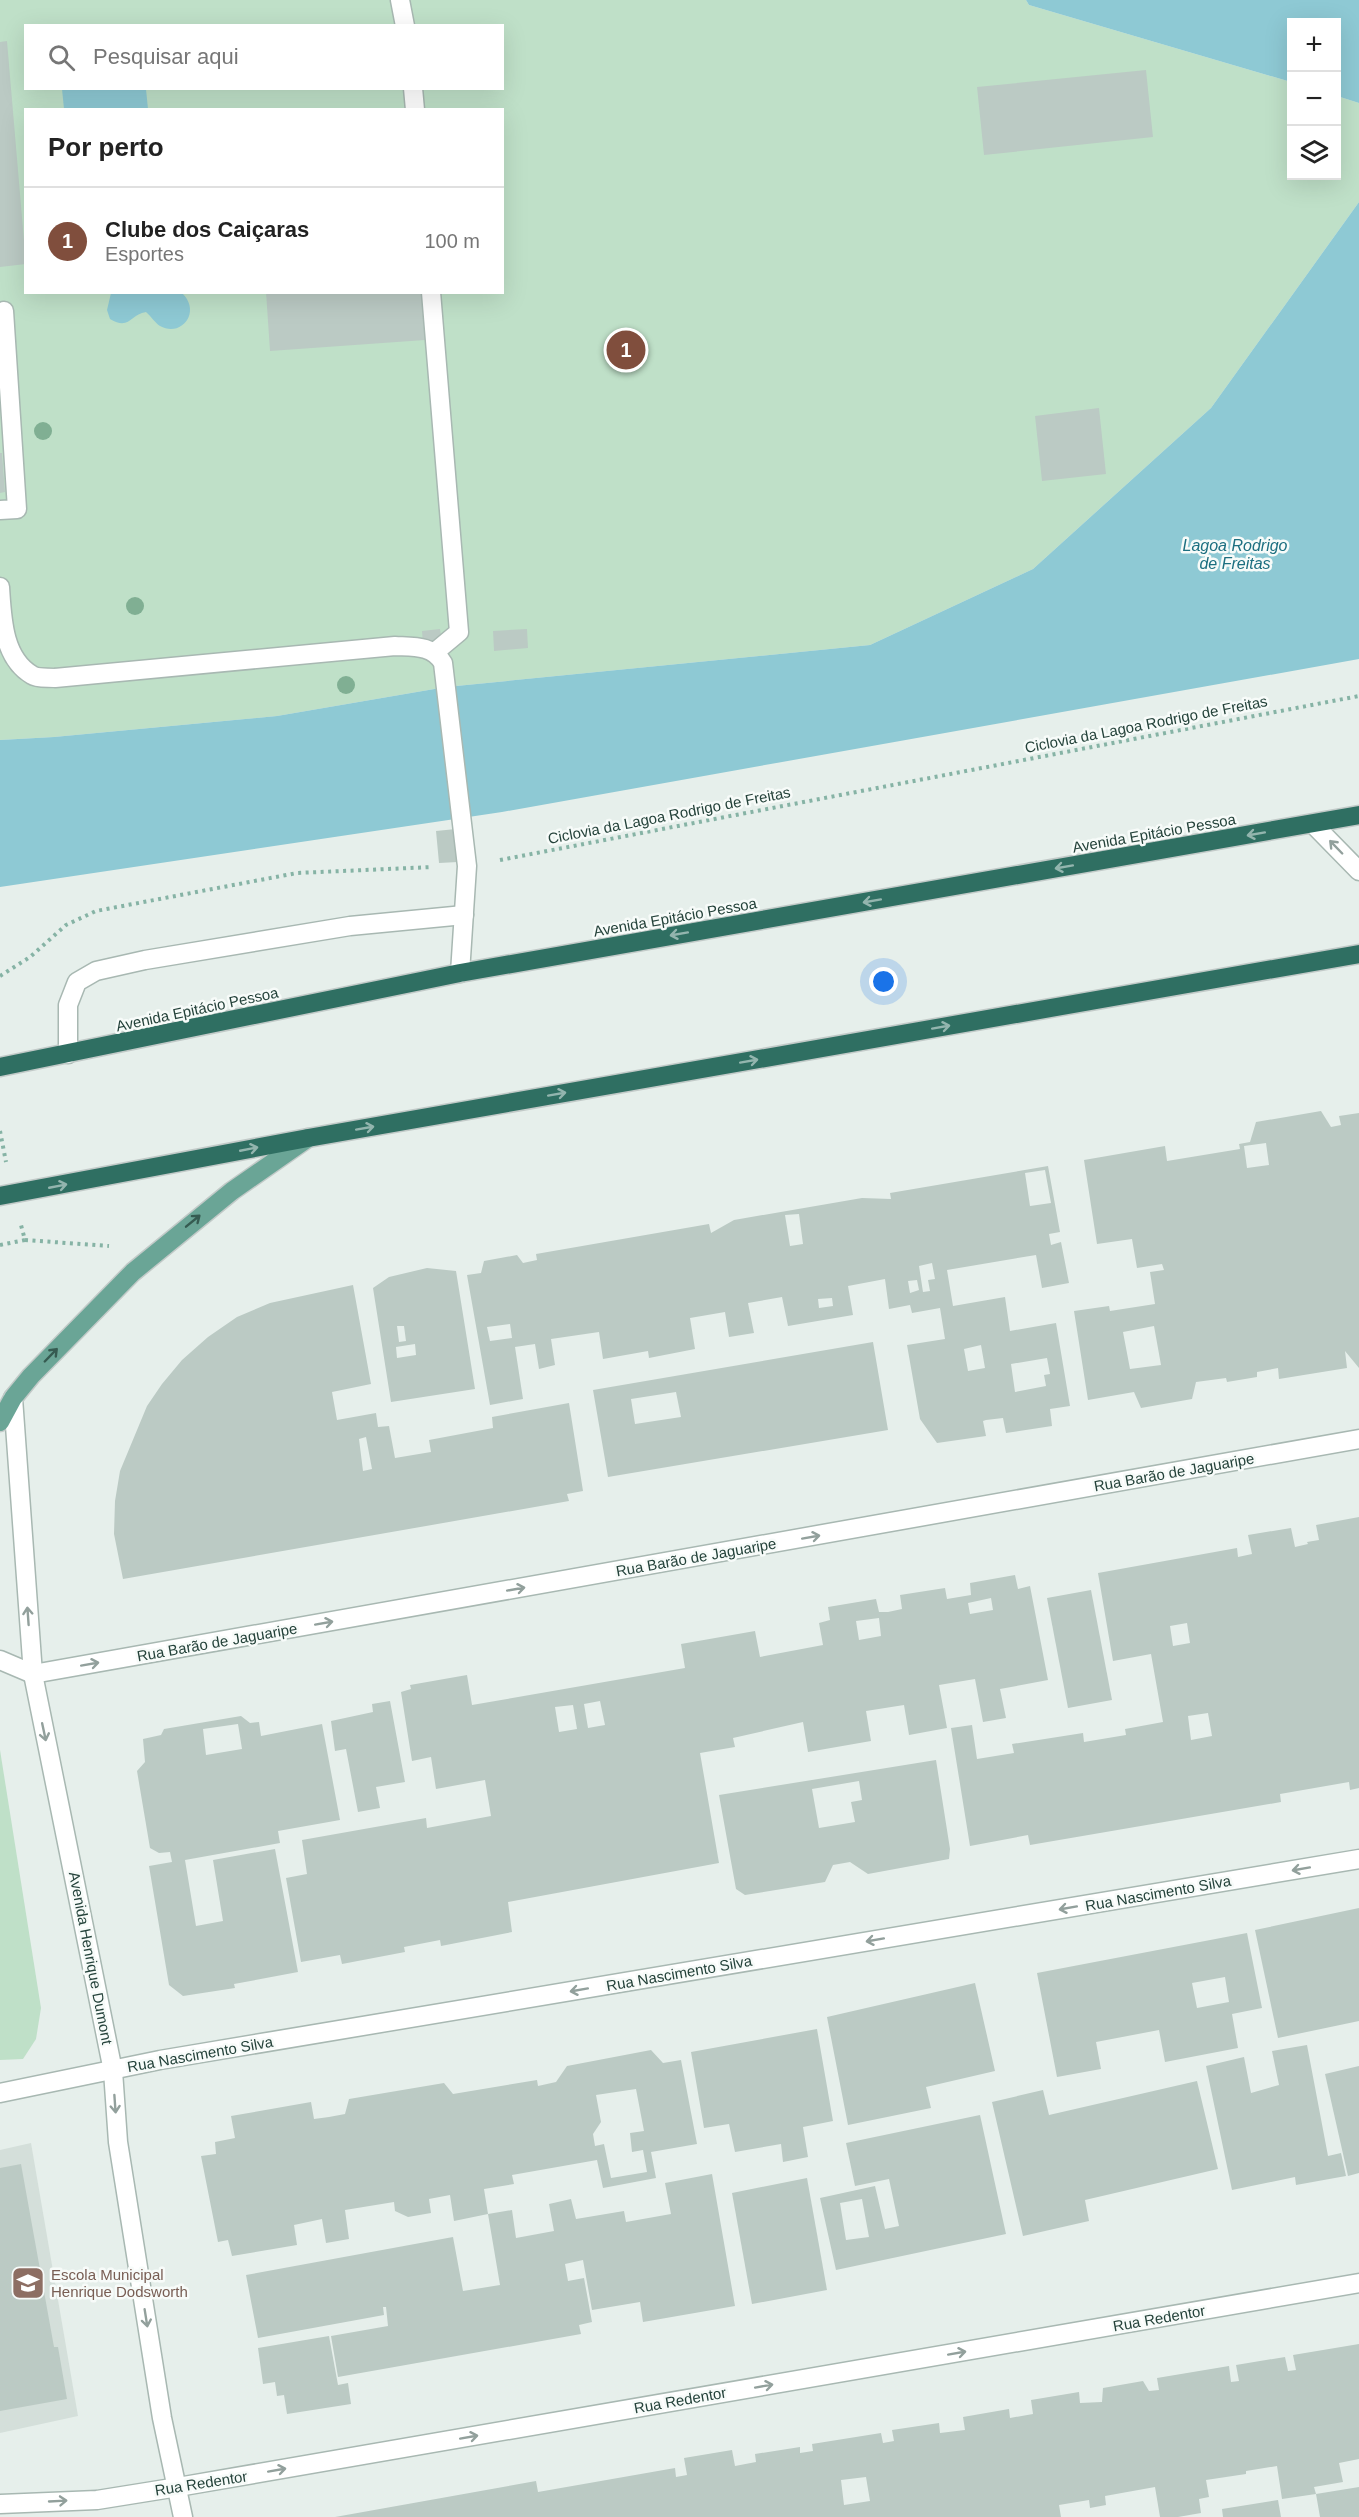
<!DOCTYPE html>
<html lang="pt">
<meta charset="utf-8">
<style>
:root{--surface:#fff;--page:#f2f2f2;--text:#222;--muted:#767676;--line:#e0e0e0;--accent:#804e3d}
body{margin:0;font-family:Helvetica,sans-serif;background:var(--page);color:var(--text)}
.controls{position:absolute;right:18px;top:18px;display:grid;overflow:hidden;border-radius:0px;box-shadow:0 6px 24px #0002}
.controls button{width:54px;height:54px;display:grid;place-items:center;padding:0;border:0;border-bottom:2px solid var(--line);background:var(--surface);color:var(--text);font:30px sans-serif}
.you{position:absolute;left:884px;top:982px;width:21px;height:21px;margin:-15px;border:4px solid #fff;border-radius:50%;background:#1a73e8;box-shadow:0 0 0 9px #1a73e833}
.badge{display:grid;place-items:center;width:39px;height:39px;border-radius:50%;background:var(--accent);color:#fff;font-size:20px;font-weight:700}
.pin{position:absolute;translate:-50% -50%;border:3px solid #fff;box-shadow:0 2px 6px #0006}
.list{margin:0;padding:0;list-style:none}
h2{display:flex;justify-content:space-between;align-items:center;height:78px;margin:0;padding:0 24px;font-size:26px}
h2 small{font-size:20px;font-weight:400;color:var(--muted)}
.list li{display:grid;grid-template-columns:39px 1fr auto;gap:18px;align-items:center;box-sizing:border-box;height:108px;padding:0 24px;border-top:2px solid var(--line)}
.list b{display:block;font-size:22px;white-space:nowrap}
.list p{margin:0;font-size:20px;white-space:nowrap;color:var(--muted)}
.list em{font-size:20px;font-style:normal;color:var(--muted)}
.icon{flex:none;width:33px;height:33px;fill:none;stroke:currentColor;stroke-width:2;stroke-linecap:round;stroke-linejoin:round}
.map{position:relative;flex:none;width:1359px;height:2517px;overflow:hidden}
.search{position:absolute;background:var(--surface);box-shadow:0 6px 24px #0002;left:24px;top:24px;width:480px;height:66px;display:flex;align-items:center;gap:15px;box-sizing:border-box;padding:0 21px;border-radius:0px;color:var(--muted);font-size:22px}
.panel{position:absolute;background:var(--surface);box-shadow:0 6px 24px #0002;left:24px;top:108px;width:480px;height:186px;border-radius:0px}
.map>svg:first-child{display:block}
.built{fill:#d4dfda}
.green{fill:#bfe0c8;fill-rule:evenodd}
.water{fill:#8ec9d4}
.building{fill:#bbcac4;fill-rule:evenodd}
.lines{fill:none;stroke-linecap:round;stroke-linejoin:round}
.minor-casing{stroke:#a8b8b2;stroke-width:21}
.major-casing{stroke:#c2cac8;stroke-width:21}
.highway-casing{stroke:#c2cac8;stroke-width:21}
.path{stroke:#86b3a5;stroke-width:4;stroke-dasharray:3 4.5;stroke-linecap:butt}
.minor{stroke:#fff;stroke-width:18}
.major{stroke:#6aa596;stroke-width:18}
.highway{stroke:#2f6f62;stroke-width:18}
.tree{fill:#80af93}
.oneway{stroke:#93b5ae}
.oneway2{stroke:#92a09c}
.oneway3{stroke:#365b51}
.labels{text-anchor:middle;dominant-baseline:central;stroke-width:5;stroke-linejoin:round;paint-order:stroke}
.street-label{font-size:15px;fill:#24423a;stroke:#f7fbf9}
.education-label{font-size:15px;fill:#785e54;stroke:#f7fbf9;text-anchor:start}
.water-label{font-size:16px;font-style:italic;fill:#1c6f80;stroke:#f7fbf9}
</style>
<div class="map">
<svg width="1359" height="2517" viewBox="0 0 1359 2517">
<rect width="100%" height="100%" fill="#e6efeb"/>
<polygon class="built" points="31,2143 78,2416 0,2433 0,2150"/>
<g class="green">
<path d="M 0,0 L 1026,0 L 1029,5 L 1291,82 L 1292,176 L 1336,176 L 1337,96 L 1359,103 L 1359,202 L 1211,408 L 1033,569 L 870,645 L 446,687 L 277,716 L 54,737 L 0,740 ZM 26,26 L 502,26 L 502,88 L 26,88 ZM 26,110 L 502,110 L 502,292 L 26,292 Z"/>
<polygon points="0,1750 41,2008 36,2039 23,2059 0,2060"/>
</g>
<g class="water">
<polygon points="1026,0 1359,0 1359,103 1337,96 1336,22 1292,22 1291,82 1029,5"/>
<polygon points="62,89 146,89 148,109 64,109"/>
<polygon points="1359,202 1359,659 502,812 0,887 0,740 54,737 277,716 446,687 870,645 1033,569 1211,408"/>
<path d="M 111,293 L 182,293 C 202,312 181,338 160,326 C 155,323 151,316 146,312 C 130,314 130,331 110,319 L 107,310 Z"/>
</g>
<g class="building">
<polygon points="7,41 26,264 0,267 0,42"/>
<polygon points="1146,70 1153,137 984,155 977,87"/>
<polygon points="266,292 422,292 425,340 270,351"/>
<polygon points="1099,408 1106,474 1042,481 1035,416"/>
<polygon points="0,453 2,453 5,492 0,493"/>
<polygon points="440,629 442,642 423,644 422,631"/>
<polygon points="527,629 528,648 494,651 493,631"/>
<polygon points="456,829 458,862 439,863 436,831"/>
<path d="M 1321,1111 L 1331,1127 L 1341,1125 L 1339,1116 L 1359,1113 L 1359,1368 L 1345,1351 L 1347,1368 L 1279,1379 L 1278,1368 L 1257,1372 L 1257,1377 L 1227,1382 L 1226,1378 L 1196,1382 L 1192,1399 L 1141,1408 L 1134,1392 L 1088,1400 L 1074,1311 L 1109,1306 L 1110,1311 L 1155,1304 L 1150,1272 L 1164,1270 L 1162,1264 L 1137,1268 L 1132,1239 L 1097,1244 L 1084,1160 L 1165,1146 L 1167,1161 L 1240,1149 L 1239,1144 L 1250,1142 L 1256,1122 ZM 1266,1143 L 1269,1165 L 1247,1168 L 1244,1146 ZM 1154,1326 L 1161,1365 L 1130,1369 L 1123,1332 Z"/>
<path d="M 1048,1166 L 1060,1232 L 1049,1234 L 1051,1245 L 1061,1242 L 1069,1283 L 1042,1288 L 1036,1255 L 947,1270 L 953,1306 L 1005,1297 L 1010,1331 L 1056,1323 L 1070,1406 L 1050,1409 L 1052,1426 L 1006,1433 L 1003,1418 L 986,1420 L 983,1421 L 986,1436 L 937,1443 L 920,1419 L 907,1345 L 945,1339 L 940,1308 L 912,1313 L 910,1305 L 889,1309 L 885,1279 L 848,1286 L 853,1315 L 788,1326 L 782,1297 L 748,1303 L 754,1333 L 729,1337 L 725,1312 L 690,1318 L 695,1349 L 649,1358 L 648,1351 L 603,1359 L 599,1332 L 551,1339 L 555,1365 L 539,1369 L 535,1344 L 515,1347 L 523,1399 L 490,1405 L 467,1275 L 481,1273 L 484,1261 L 517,1255 L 523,1263 L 537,1260 L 536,1254 L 709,1224 L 711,1233 L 734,1220 L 862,1198 L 891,1199 L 890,1193 ZM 1045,1170 L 1051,1203 L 1030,1206 L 1025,1173 ZM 799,1214 L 803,1244 L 790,1246 L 785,1215 ZM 932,1263 L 935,1279 L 928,1280 L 930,1291 L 923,1292 L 919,1266 ZM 917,1280 L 919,1290 L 910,1293 L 908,1281 ZM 832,1298 L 833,1306 L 819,1308 L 818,1299 ZM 510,1324 L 512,1338 L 490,1341 L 487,1327 ZM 981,1345 L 985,1368 L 968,1371 L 964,1349 ZM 1047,1358 L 1050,1374 L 1044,1375 L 1046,1386 L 1015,1392 L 1011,1364 Z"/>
<path d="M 427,1268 L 456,1271 L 475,1389 L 391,1402 L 373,1288 L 389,1277 ZM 397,1326 L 404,1326 L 406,1341 L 399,1342 ZM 415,1344 L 416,1355 L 397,1358 L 396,1347 Z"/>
<path d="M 353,1285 L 371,1384 L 332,1392 L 337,1420 L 376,1413 L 378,1427 L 389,1426 L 395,1458 L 431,1452 L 429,1440 L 493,1428 L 492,1417 L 569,1403 L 583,1491 L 567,1494 L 569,1501 L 123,1579 L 114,1534 L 115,1501 L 120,1471 L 147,1406 L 162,1384 L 182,1360 L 208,1337 L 237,1317 L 270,1303 ZM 366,1437 L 372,1469 L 363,1471 L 359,1439 Z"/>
<path d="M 873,1342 L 888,1430 L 608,1477 L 593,1390 ZM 676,1392 L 681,1417 L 635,1424 L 631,1399 Z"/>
<path d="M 1359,1517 L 1359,1788 L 1350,1790 L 1349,1782 L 1280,1794 L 1281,1802 L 1030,1845 L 1028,1835 L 970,1846 L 951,1728 L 972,1725 L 977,1759 L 1014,1753 L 1012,1744 L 1083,1733 L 1084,1742 L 1126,1735 L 1125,1729 L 1163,1722 L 1151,1654 L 1113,1661 L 1098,1573 L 1237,1548 L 1238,1557 L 1252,1554 L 1248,1535 L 1291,1528 L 1295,1547 L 1308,1544 L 1307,1542 L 1319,1540 L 1316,1525 ZM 1187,1623 L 1190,1643 L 1173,1646 L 1170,1626 ZM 1208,1713 L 1212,1736 L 1191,1740 L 1188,1716 Z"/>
<path d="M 1015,1575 L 1018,1589 L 1030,1586 L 1048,1680 L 1000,1689 L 1006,1718 L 983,1722 L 975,1679 L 939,1685 L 947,1728 L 909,1735 L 904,1705 L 866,1711 L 871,1741 L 808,1752 L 803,1722 L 733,1738 L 735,1747 L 700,1753 L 719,1863 L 508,1902 L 512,1932 L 441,1946 L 440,1940 L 404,1947 L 405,1952 L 342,1964 L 340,1955 L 301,1962 L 286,1878 L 307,1874 L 302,1840 L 426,1818 L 427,1828 L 491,1816 L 485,1780 L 436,1789 L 431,1757 L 412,1761 L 401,1692 L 411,1689 L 410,1685 L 467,1675 L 472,1705 L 685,1668 L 681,1644 L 755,1631 L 760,1657 L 823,1645 L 819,1623 L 830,1620 L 828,1607 L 876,1599 L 879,1612 L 888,1612 L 902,1609 L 900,1595 L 945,1588 L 947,1599 L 971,1595 L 970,1583 ZM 991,1598 L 993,1610 L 970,1614 L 968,1603 ZM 879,1618 L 881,1636 L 859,1640 L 856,1621 ZM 600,1701 L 605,1725 L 588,1728 L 584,1704 ZM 573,1705 L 577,1729 L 559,1732 L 555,1707 Z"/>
<polygon points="1091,1590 1112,1700 1068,1708 1047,1598"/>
<polygon points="390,1701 405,1782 376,1787 380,1808 358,1812 346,1749 335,1751 331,1721 373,1712 372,1704"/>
<path d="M 241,1716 L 250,1723 L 259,1722 L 261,1736 L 322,1724 L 340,1820 L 278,1831 L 280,1843 L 185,1860 L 196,1926 L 223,1921 L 213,1860 L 275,1849 L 298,1972 L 234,1984 L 235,1988 L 183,1996 L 169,1985 L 149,1866 L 172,1862 L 170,1852 L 159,1853 L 150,1848 L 137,1771 L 145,1762 L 143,1739 L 161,1735 L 164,1729 ZM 238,1724 L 242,1749 L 206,1755 L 203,1729 Z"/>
<path d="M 936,1760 L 950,1849 L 949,1859 L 868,1874 L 850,1862 L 833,1865 L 825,1882 L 745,1895 L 736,1889 L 719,1795 ZM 859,1781 L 862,1800 L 851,1802 L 855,1822 L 819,1828 L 812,1789 Z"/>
<polygon points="1359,1908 1359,2021 1278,2038 1255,1930"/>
<path d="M 1247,1933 L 1262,2008 L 1232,2014 L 1238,2048 L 1165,2062 L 1159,2030 L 1096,2042 L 1101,2069 L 1057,2077 L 1037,1973 ZM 1225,1977 L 1229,2002 L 1197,2008 L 1192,1983 Z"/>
<polygon points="975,1983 995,2071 926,2087 931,2108 848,2125 827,2017"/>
<polygon points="817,2029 833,2121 803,2127 808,2157 783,2162 781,2144 735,2152 729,2124 704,2128 691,2052"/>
<polygon points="1307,2045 1328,2156 1341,2153 1346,2176 1296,2185 1295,2177 1232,2190 1206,2066 1244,2057 1251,2093 1279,2085 1272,2051"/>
<path d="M 651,2050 L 663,2063 L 681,2060 L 697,2144 L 651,2152 L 656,2178 L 603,2188 L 597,2160 L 512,2175 L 514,2184 L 484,2189 L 488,2214 L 454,2221 L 450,2195 L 429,2199 L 431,2213 L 408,2217 L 395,2211 L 394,2202 L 345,2210 L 349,2239 L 326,2243 L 322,2219 L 294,2225 L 297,2245 L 232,2256 L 228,2240 L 218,2242 L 201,2156 L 216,2154 L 215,2142 L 235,2138 L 231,2116 L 311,2102 L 314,2119 L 329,2117 L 345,2114 L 349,2099 L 444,2083 L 453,2094 L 537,2080 L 538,2086 L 556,2082 L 567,2066 ZM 636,2089 L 644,2131 L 630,2133 L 632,2152 L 643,2150 L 647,2172 L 611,2178 L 604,2144 L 595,2146 L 593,2134 L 601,2122 L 596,2095 Z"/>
<polygon points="1359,2066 1359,2173 1348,2176 1325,2074"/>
<polygon points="1197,2081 1218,2169 1085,2200 1089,2221 1023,2236 992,2102 1043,2090 1049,2115"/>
<path d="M 980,2115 L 1006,2234 L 836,2270 L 820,2198 L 875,2186 L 885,2229 L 899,2226 L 889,2179 L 855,2186 L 846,2143 ZM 862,2199 L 869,2237 L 846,2240 L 840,2203 Z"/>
<polygon points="21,2164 54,2347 58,2347 67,2399 0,2411 0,2168"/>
<polygon points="712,2174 735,2306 643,2322 640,2302 592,2310 583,2260 565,2264 568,2281 584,2278 592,2322 579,2325 581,2334 338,2377 331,2336 388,2326 386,2307 383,2307 384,2315 258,2338 246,2275 453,2237 463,2291 500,2285 488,2214 512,2210 516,2238 554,2231 549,2204 571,2199 576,2219 624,2211 626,2222 671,2214 665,2183"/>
<polygon points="807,2178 827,2290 752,2304 732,2193"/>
<polygon points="329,2336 338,2385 348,2383 351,2404 287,2414 284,2395 277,2396 275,2382 263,2384 258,2348"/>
<path d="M 1359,2344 L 1359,2459 L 1339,2463 L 1343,2482 L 1314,2487 L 1316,2494 L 1359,2487 L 1359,2517 L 1320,2517 L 1316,2494 L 1282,2499 L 1277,2466 L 1246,2471 L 1246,2474 L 1206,2480 L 1209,2497 L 1199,2499 L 1201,2513 L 1178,2517 L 1160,2517 L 1155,2487 L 1105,2496 L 1106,2505 L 1090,2508 L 1089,2500 L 1059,2505 L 1061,2517 L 335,2517 L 536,2481 L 538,2492 L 675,2468 L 676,2477 L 687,2475 L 684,2458 L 732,2450 L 735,2466 L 756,2462 L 755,2454 L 800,2447 L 800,2453 L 813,2451 L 812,2444 L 881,2433 L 883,2443 L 894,2441 L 892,2430 L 939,2423 L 940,2433 L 965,2430 L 963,2417 L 1009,2409 L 1010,2418 L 1033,2414 L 1031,2400 L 1079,2392 L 1080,2403 L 1102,2402 L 1103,2388 L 1143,2381 L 1149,2391 L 1159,2390 L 1157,2378 L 1229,2366 L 1231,2382 L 1239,2381 L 1236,2365 L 1285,2357 L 1288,2371 L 1296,2370 L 1293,2355 ZM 866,2477 L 870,2501 L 844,2505 L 841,2480 Z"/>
<polygon points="1278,2500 1281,2517 1223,2517 1222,2509"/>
</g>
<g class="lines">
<defs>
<g id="minor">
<polyline points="400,0 405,26"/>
<polyline points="413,88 415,110"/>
<polyline points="431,292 459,632 435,652"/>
<polyline points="0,510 17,509 4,311"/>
<path d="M 0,587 C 2,618 3,658 32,675 C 38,679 49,677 55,678 L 395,646 C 413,647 433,645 443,663 L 467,866 L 460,973"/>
<polyline points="1313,824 1359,871"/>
<polyline points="68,1054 68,1005 77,982 96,971 145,960 350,926 464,915"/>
<polyline points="13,1398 33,1674 113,2071 118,2142 162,2418 183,2517"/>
<polyline points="0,1660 33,1674"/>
<polyline points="33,1674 1359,1439"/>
<polyline points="0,2093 160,2060 1359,1859"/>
<polyline points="0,2504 97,2500 178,2487 1359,2283"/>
</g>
<polyline id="major" points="0,1422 13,1398 31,1376 133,1272 232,1191 308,1138"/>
<g id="highway">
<polyline points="0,1067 460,973 1359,815"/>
<polyline points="0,1196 308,1138 1359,954"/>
</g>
</defs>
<use href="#minor" class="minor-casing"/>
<use href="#major" class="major-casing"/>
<use href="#highway" class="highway-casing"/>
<g class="path">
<polyline points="500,860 1359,696"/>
<polyline points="0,976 30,957 66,925 96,911 297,873 433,867"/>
<polyline points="0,1131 6,1162"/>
<polyline points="25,1240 109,1246"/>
<polyline points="0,1245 25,1240 21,1225"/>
</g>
<use href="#minor" class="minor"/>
<use href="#major" class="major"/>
<use href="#highway" class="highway"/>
</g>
<g class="tree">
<circle cx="43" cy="431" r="9"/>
<circle cx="135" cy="606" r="9"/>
<circle cx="346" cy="685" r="9"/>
</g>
<defs><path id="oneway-shaft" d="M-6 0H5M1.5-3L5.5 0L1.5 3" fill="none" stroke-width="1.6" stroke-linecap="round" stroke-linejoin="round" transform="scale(1.5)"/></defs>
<g class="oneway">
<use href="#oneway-shaft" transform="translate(1256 834) rotate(170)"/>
<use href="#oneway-shaft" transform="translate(1064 867) rotate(170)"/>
<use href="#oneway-shaft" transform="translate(872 901) rotate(170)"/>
<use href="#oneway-shaft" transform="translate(679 934) rotate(170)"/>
<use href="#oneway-shaft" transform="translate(941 1027) rotate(-10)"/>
<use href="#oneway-shaft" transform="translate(749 1061) rotate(-10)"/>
<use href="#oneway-shaft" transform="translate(557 1094) rotate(-10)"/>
<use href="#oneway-shaft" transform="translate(365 1128) rotate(-10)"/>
<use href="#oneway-shaft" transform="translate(249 1149) rotate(-11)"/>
<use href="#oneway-shaft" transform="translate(58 1186) rotate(-11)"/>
</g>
<g class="oneway2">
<use href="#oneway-shaft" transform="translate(1336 847) rotate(-134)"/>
<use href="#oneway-shaft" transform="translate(811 1537) rotate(-10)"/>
<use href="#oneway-shaft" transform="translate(516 1589) rotate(-10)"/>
<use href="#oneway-shaft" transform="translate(28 1616) rotate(-94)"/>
<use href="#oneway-shaft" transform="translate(324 1623) rotate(-10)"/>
<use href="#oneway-shaft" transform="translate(90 1664) rotate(-10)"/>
<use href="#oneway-shaft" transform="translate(44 1732) rotate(78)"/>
<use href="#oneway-shaft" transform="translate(1301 1869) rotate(170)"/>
<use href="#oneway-shaft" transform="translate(1068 1908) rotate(170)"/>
<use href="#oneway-shaft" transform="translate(875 1940) rotate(170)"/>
<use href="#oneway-shaft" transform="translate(579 1990) rotate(170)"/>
<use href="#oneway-shaft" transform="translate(115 2104) rotate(86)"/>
<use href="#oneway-shaft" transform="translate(146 2318) rotate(81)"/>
<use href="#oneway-shaft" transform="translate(957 2353) rotate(-10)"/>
<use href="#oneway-shaft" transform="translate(764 2386) rotate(-10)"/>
<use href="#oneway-shaft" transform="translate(469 2437) rotate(-10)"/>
<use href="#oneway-shaft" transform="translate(277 2470) rotate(-10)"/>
<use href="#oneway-shaft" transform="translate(58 2501) rotate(-3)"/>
</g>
<g class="oneway3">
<use href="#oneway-shaft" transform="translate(193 1221) rotate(-39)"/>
<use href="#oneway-shaft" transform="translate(51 1355) rotate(-46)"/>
</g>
<defs>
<symbol id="school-square" viewBox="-11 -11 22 22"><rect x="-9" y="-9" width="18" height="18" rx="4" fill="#8d6e63" stroke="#f7fbf9"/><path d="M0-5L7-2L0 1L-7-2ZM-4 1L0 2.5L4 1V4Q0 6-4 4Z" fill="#fff"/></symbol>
</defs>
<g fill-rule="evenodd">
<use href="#school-square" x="9" y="2264" width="38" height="38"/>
</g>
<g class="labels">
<g class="street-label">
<text transform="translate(1146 724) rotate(-11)">Ciclovia da Lagoa Rodrigo de Freitas</text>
<text transform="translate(669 815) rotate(-11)">Ciclovia da Lagoa Rodrigo de Freitas</text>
<text transform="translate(1154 833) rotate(-10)">Avenida Epitácio Pessoa</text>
<text transform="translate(675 917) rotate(-10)">Avenida Epitácio Pessoa</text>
<text transform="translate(197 1009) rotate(-12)">Avenida Epitácio Pessoa</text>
<text transform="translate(1174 1472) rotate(-10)">Rua Barão de Jaguaripe</text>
<text transform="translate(696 1557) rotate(-10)">Rua Barão de Jaguaripe</text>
<text transform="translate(217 1642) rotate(-10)">Rua Barão de Jaguaripe</text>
<text transform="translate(1158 1893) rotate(-10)">Rua Nascimento Silva</text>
<text transform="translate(91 1958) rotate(79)">Avenida Henrique Dumont</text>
<text transform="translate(679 1973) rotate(-10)">Rua Nascimento Silva</text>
<text transform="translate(200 2054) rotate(-10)">Rua Nascimento Silva</text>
<text transform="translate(1159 2318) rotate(-10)">Rua Redentor</text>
<text transform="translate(680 2400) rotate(-10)">Rua Redentor</text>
<text transform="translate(201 2483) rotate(-9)">Rua Redentor</text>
</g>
<g class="education-label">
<text x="51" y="2274">Escola Municipal<tspan x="51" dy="17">Henrique Dodsworth</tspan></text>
</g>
<g class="water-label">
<text x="1235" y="545">Lagoa Rodrigo<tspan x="1235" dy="18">de Freitas</tspan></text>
</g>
</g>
</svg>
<div class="controls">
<button>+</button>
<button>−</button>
<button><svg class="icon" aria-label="layers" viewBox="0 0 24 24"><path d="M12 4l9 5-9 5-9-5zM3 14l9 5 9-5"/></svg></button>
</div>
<div class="you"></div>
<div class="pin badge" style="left:626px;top:350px">1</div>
<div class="search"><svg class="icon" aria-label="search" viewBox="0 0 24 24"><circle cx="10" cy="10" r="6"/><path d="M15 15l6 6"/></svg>Pesquisar aqui</div>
<section class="panel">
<h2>Por perto<small></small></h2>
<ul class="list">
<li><span class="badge">1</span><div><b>Clube dos Caiçaras</b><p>Esportes</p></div><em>100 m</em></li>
</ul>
</section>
</div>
